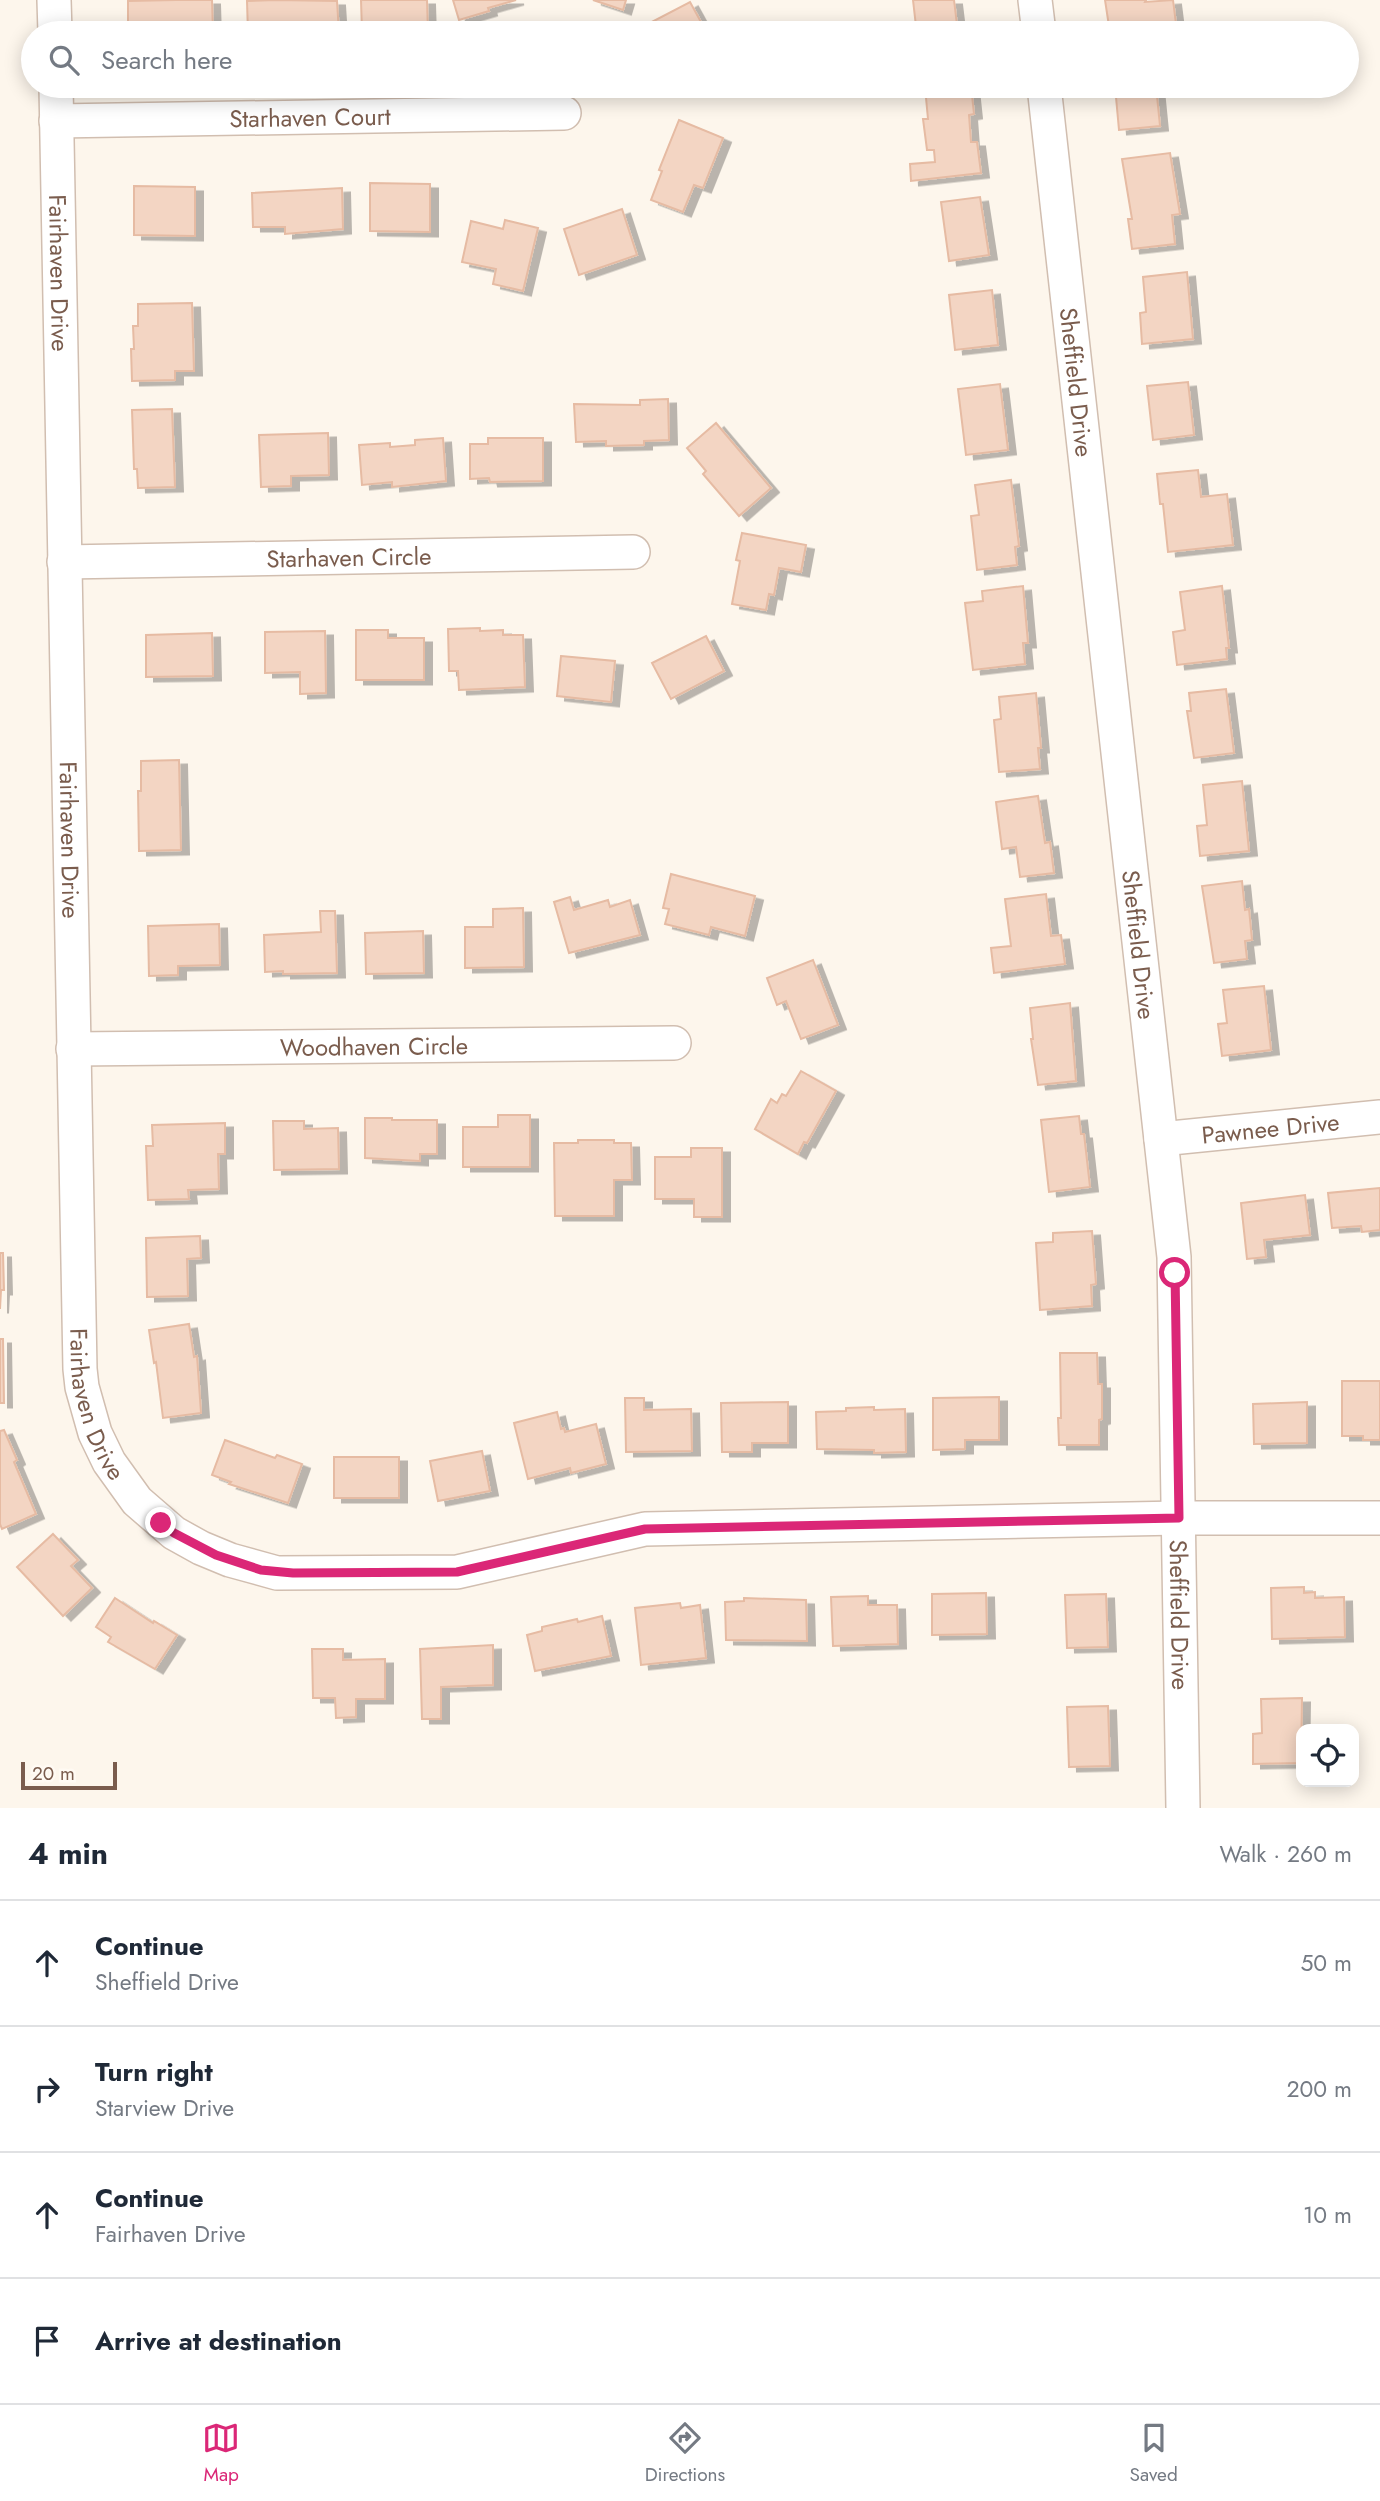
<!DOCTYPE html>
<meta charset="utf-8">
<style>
:root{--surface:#fff;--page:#f6f6f7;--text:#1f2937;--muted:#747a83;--line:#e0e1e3;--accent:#db2777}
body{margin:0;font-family:Jost,sans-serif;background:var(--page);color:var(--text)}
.controls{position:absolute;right:21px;bottom:21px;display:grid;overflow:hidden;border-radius:14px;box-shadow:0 4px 18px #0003}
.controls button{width:63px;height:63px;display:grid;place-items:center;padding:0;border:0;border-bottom:2px solid var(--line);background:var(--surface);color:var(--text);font:35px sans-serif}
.scale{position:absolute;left:21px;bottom:18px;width:96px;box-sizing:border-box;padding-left:7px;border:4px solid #7a5c4d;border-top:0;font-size:19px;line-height:24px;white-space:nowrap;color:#7a5c4d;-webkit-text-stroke:5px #fffaf3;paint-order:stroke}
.stop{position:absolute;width:21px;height:21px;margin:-16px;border:5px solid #db2777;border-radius:50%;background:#fff}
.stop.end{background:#db2777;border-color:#fff;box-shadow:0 2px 7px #0008}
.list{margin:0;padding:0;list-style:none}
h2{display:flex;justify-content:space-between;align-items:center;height:91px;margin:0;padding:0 28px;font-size:30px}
h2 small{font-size:23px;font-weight:400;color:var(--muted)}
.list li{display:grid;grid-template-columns:46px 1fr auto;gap:21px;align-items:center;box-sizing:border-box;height:126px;padding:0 28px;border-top:2px solid var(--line)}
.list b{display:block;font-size:26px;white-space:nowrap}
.list p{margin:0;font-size:23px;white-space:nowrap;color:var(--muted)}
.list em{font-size:23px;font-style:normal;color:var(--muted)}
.icon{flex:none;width:38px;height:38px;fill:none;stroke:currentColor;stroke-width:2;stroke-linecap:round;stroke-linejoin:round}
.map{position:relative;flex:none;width:1380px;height:1808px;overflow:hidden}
.search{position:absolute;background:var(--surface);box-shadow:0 4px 18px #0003;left:21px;right:21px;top:21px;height:77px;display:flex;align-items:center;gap:18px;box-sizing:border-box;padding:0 24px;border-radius:38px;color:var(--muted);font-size:26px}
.sheet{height:595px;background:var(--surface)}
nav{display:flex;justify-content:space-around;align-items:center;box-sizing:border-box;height:98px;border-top:2px solid var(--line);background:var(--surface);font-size:19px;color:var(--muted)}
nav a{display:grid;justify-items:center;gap:4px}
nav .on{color:var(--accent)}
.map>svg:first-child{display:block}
.building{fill:#f3d5c3;stroke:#e6bba3;stroke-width:2;filter:url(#shadow)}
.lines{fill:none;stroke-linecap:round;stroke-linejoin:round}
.street-casing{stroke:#d1beb0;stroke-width:36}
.street{stroke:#fff;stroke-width:33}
.route{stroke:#db2777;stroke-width:9}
.labels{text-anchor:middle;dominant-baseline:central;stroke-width:6;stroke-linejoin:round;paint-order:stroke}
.street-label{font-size:24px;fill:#7a5c4d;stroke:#fffaf3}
</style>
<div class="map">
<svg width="1380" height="1808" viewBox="0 0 1380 1808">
<defs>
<filter id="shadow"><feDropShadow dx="8" dy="4.5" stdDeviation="0" flood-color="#0004"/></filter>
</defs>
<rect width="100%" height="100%" fill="#fdf6ec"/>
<g class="building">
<polygon points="176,0 212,0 213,33 128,33 128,1"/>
<polygon points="276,0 337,1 339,33 248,33 247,1"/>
<polygon points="361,0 427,0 428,33 362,32"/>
<polygon points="453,0 516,0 488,8 489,11 459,20"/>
<polygon points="593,0 626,0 623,10"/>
<polygon points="913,0 954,0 958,33 924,33 923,25 916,26"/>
<polygon points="1105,0 1146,0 1145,2 1173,0 1176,24 1110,33"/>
<polygon points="690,2 707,33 650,33 646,25"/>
<polygon points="971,86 974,114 969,115 971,142 977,142 981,173 911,181 910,164 935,162 934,150 927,150 923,119 928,119 925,87"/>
<polygon points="1115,86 1156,86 1160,126 1119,130"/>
<polygon points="679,120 723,138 703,188 694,185 683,212 651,200 662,171 659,170"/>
<polygon points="1170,153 1180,214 1172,215 1175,244 1132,249 1128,219 1132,219 1122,159"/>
<polygon points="370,183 430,184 430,232 370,231"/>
<polygon points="134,186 195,187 195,236 134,235"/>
<polygon points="342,188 343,229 285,234 285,227 253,227 252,193"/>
<polygon points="980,197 989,255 949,261 941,202"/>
<polygon points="622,209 637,255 579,275 564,229"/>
<polygon points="505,220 538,228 523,291 493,284 496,269 462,262 471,221 503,229"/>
<polygon points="1187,272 1193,339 1142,344 1140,313 1146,312 1143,277"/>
<polygon points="992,290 998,345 955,350 949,295"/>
<polygon points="192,303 194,371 175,371 175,380 132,381 131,349 134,349 133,326 138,326 138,304"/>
<polygon points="1188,382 1194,435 1153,440 1147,386"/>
<polygon points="1000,384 1008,450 966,455 958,389"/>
<polygon points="668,399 669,440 644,441 644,445 606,446 606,441 576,442 574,404 640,405 640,400"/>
<polygon points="172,409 175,487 138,488 137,469 134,469 132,410"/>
<polygon points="716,423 771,488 739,516 703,474 706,471 687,448"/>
<polygon points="328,433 329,475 291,476 291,486 261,487 259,435"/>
<polygon points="443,438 446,481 392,487 392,482 362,485 359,445 390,443 390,447 415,445 415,440"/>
<polygon points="488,438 543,438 543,481 490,482 489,478 470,479 470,444 488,444"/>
<polygon points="1198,470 1201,497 1227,494 1233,545 1168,552 1163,504 1160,504 1157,474"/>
<polygon points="1011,480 1019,546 1015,547 1017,565 977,570 971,516 979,515 975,485"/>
<polygon points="742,533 806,545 801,572 779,568 774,595 769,594 766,610 732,604 740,561 736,560"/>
<polygon points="1023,586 1028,643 1023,643 1025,664 973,670 965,603 983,601 982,591"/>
<polygon points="1222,586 1229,648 1226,648 1227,659 1177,665 1173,632 1185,630 1180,592"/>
<polygon points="480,628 480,631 503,630 503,635 523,635 525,687 459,690 458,671 449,671 448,629"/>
<polygon points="356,630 388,630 388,638 424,638 424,680 356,680"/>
<polygon points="325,631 326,693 300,694 300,672 265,673 265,632"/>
<polygon points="212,633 213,676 146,677 146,635"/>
<polygon points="706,636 724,671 671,699 652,663"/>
<polygon points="561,656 615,661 611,702 557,696"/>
<polygon points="1226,689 1234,753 1194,758 1187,711 1191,711 1189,693"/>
<polygon points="1036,693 1041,748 1038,748 1040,769 999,772 994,720 1001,719 999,697"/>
<polygon points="179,760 181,850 139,851 138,791 141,791 141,761"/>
<polygon points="1242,781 1249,851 1200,856 1197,826 1207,825 1203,785"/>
<polygon points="1038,796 1045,843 1050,842 1054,873 1020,877 1016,847 1002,849 996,802"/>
<polygon points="671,874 755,896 745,936 711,927 709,935 665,924 669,909 663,908"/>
<polygon points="1242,881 1245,910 1249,909 1252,940 1245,941 1247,959 1214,963 1202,886"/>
<polygon points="1046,894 1051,936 1061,935 1065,964 994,973 991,948 1011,946 1005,899"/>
<polygon points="570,897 574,910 608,900 610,907 630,900 640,935 569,953 554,902"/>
<polygon points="523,908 524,967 465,968 465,927 493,927 493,909"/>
<polygon points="320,911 335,911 337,973 283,974 283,971 265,972 264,935 321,932"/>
<polygon points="219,924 220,965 178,966 178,975 149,976 148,926"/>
<polygon points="423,931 424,973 366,974 365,933"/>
<polygon points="813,960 838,1025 801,1039 786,1001 777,1005 767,978"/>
<polygon points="1264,986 1271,1050 1222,1056 1218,1024 1227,1023 1223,990"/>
<polygon points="1070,1003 1076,1081 1038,1085 1031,1039 1033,1039 1030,1008"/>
<polygon points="801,1071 836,1091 807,1143 804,1142 798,1154 755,1129 771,1099 777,1103 782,1094 786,1096"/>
<polygon points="498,1115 530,1115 530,1167 463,1167 463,1127 498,1127"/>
<polygon points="1079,1116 1081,1134 1084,1134 1090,1187 1049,1192 1041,1120"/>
<polygon points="365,1118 392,1118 392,1120 437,1120 437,1154 420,1154 420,1161 365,1158"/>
<polygon points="273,1121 304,1121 304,1129 338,1128 339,1169 274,1170"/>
<polygon points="225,1123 225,1154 218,1154 219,1189 188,1190 189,1199 148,1200 146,1146 153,1146 152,1125"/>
<polygon points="578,1140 614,1140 614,1143 631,1143 632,1180 614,1180 614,1216 555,1216 554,1143 578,1143"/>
<polygon points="691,1148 722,1148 722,1217 694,1217 694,1199 655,1199 655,1157 691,1157"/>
<polygon points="1380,1188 1380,1230 1362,1232 1361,1226 1332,1228 1328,1193"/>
<polygon points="1305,1195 1310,1235 1264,1240 1266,1257 1247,1259 1241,1203"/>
<polygon points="1092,1231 1096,1284 1091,1285 1092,1306 1040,1310 1036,1243 1053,1242 1053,1233"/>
<polygon points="200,1236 201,1258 187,1259 188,1296 147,1297 146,1238"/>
<polygon points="0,1253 3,1253 4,1290 1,1290 0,1309"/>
<polygon points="189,1324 194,1357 197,1356 201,1413 163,1418 156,1362 154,1363 149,1330"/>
<polygon points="0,1339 3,1339 4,1403 0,1403"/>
<polygon points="1060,1353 1097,1353 1098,1384 1102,1384 1102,1419 1099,1420 1099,1445 1059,1445 1058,1418 1061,1418"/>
<polygon points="1342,1381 1380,1381 1380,1440 1363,1440 1363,1436 1342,1436"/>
<polygon points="999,1397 999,1440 965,1440 965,1449 933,1450 933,1398"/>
<polygon points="625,1398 644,1398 644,1410 691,1409 692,1451 626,1452"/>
<polygon points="788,1402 788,1443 752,1443 752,1452 722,1452 721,1403"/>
<polygon points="1307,1402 1307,1443 1254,1444 1253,1404"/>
<polygon points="874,1407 874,1410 905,1409 906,1452 874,1453 874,1450 817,1449 816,1412 846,1411 846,1408"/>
<polygon points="557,1412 561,1429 564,1428 565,1432 596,1424 606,1464 571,1473 570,1468 528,1479 514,1423"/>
<polygon points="4,1430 17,1460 14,1462 36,1514 2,1529 0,1524 0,1431"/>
<polygon points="225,1440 275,1458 277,1455 302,1464 288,1503 229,1484 231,1482 212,1475"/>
<polygon points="482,1451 490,1491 438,1501 430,1461"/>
<rect x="334" y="1457" width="65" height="41"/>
<polygon points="53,1534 78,1560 71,1566 92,1588 63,1616 17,1567"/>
<polygon points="1304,1587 1304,1593 1315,1592 1315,1598 1344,1597 1345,1637 1272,1639 1271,1588"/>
<polygon points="986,1593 987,1634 932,1635 932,1594"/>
<polygon points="1106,1594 1108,1647 1067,1648 1065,1595"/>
<polygon points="868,1596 868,1605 897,1605 898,1644 833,1646 831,1597"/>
<polygon points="115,1598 153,1623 154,1621 177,1635 155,1669 108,1642 111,1637 96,1627"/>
<polygon points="744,1598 806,1600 807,1641 726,1640 725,1602 744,1601"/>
<polygon points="680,1603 681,1608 700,1605 706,1658 641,1665 635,1608"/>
<polygon points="602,1616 611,1656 535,1671 527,1635 542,1631 542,1627 577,1619 578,1622"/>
<polygon points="493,1645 493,1685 441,1687 441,1719 422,1719 420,1649"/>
<polygon points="312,1649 343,1649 343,1660 385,1659 385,1699 356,1699 356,1717 336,1718 335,1698 313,1698"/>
<polygon points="1302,1698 1301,1763 1253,1764 1253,1734 1262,1733 1261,1699"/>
<polygon points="1108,1706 1110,1766 1069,1767 1067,1707"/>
</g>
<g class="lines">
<defs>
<g id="street">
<polyline points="54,0 55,33"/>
<polyline points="1035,0 1039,33"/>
<path id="s1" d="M 56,86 L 80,1369 L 82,1387 L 95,1433 L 109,1462 L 137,1501 L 174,1533 L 201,1548 L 230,1560 L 277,1573 L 457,1572 L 645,1529 L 1179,1518 L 1380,1518"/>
<path id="s2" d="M 1044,86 L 1174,1257 L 1183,1808"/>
<path id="s3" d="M 56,121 L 564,113"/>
<path id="s4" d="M 64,562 L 633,552"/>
<path id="s5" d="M 73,1049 L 674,1043"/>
<path id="s6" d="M 1161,1139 L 1380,1117"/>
</g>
</defs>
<use href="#street" class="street-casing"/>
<use href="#street" class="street"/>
</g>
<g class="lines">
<polyline class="route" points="161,1523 174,1533 216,1555 261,1570 293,1573 457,1572 645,1529 1179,1518 1175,1273"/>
</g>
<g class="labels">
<g class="street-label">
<text stroke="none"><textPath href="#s3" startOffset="254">Starhaven Court</textPath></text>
<text stroke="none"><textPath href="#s1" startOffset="187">Fairhaven Drive</textPath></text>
<text stroke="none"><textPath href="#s2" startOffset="298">Sheffield Drive</textPath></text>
<text stroke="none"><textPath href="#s4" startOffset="285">Starhaven Circle</textPath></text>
<text stroke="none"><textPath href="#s1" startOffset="754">Fairhaven Drive</textPath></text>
<text stroke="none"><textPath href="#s2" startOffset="864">Sheffield Drive</textPath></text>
<text stroke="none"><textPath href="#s5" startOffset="301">Woodhaven Circle</textPath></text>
<text stroke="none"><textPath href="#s6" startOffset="110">Pawnee Drive</textPath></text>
<text stroke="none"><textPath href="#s1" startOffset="1321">Fairhaven Drive</textPath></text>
<text stroke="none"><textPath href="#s2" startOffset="1536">Sheffield Drive</textPath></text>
</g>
</g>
</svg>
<div class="controls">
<button><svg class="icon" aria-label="locate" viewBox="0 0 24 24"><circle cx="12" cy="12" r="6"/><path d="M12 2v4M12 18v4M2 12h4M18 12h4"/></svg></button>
</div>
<div class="scale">20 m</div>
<div class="stop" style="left:1175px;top:1273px"></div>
<div class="stop end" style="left:161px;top:1523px"></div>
<div class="search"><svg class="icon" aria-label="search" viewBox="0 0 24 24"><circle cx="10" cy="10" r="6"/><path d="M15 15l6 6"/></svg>Search here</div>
</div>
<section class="sheet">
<h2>4 min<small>Walk · 260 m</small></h2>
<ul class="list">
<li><svg class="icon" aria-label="ahead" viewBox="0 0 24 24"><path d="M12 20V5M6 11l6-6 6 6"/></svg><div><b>Continue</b><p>Sheffield Drive</p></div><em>50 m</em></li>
<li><svg class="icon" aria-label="right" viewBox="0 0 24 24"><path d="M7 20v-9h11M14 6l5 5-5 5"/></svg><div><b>Turn right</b><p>Starview Drive</p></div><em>200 m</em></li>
<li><svg class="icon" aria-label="ahead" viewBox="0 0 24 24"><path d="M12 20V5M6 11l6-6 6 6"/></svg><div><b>Continue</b><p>Fairhaven Drive</p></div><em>10 m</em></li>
<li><svg class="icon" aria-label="arrive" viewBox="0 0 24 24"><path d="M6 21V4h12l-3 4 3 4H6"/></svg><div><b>Arrive at destination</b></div></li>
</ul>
</section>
<nav>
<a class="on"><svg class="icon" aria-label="map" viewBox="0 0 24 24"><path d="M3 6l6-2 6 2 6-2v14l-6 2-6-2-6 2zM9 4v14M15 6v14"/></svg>Map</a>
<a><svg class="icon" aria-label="directions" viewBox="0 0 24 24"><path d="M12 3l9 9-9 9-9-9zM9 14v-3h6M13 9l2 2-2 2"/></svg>Directions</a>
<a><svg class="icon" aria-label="saved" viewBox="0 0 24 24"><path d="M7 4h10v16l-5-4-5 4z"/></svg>Saved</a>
</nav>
